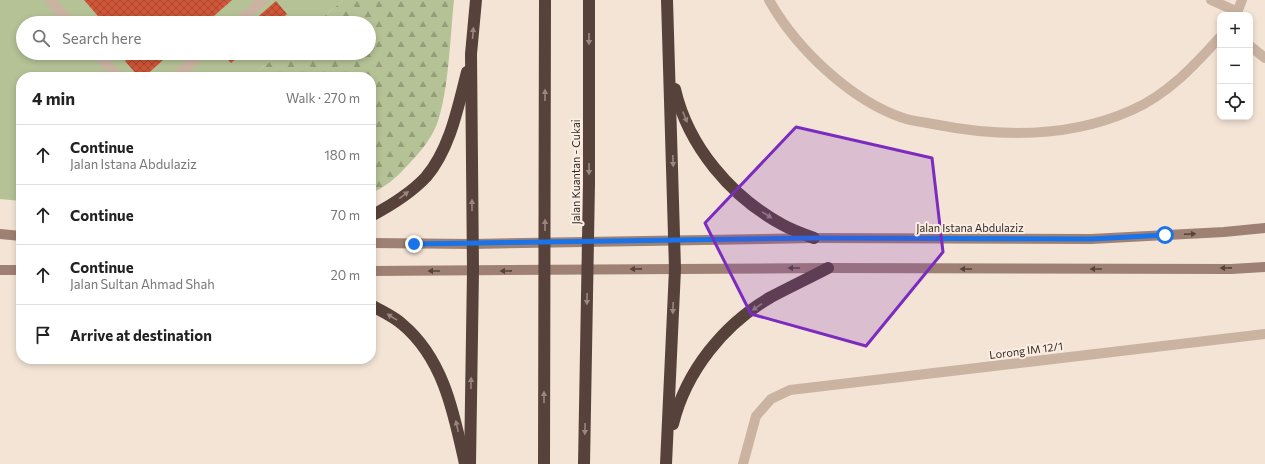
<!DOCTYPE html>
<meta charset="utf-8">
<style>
:root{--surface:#fff;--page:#f6f6f6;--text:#222;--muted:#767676;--line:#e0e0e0}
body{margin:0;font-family:Commissioner,sans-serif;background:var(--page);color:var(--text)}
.controls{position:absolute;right:12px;top:12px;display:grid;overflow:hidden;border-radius:8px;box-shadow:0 2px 6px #0003}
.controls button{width:36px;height:36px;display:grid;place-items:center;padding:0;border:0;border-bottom:1px solid var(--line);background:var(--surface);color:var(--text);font:20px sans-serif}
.stop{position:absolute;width:12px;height:12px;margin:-9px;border:3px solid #1a73e8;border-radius:50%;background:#fff}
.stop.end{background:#1a73e8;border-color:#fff;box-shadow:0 1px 4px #0008}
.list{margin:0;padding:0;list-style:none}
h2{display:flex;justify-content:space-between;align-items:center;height:52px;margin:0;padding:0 16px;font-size:17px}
h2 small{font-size:13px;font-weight:400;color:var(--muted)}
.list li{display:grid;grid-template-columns:26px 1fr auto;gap:12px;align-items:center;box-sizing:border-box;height:60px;padding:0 16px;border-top:1px solid var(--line)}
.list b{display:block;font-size:15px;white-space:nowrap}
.list p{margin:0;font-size:13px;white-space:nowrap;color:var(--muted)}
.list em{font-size:13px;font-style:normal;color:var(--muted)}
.icon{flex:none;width:22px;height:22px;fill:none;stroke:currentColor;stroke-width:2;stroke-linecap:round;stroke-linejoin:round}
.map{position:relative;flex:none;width:1265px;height:464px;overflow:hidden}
.search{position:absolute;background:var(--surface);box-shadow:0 2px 6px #0003;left:16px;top:16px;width:360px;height:44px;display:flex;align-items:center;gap:10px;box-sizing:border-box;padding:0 14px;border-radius:22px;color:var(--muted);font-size:15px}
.panel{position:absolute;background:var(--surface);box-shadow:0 2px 6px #0003;left:16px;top:72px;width:360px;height:292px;border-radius:16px}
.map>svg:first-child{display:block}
.forest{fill:url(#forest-firs)}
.pitch{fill:#b5c296}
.building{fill:url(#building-cross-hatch)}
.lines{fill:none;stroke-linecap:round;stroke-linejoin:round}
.lane{stroke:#cbb3a2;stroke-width:10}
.street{stroke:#cbb3a2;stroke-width:10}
.secondary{stroke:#9f8173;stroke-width:10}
.highway{stroke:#57423b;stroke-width:12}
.oneway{fill:#98877e}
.oneway2{fill:#55433c}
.route{stroke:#1a73e8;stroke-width:5}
.marked{fill:#7b2cbf;fill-opacity:0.2;stroke:#7b2cbf;stroke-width:3;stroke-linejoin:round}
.labels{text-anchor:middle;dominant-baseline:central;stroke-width:4;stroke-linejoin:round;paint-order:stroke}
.street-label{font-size:11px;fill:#352925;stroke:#faeee3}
</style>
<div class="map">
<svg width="1265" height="464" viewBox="0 0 1265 464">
<defs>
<pattern id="forest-firs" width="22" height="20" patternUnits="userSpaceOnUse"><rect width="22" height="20" fill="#b5c296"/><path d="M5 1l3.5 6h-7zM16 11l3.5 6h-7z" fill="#949e7a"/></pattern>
<pattern id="building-cross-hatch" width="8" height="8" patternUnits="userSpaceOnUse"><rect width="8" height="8" fill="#cf5638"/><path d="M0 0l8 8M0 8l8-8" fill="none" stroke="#a9472f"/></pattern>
</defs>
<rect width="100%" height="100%" fill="#f3e4d6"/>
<path class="forest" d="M 343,0 L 454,0 C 450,37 449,90 437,124 C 430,141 418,155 405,168 C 396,178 384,188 371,193 L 371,77 L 251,77 L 280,53 L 369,53 L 369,23 L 316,23 Z"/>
<polygon class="pitch" points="0,0 343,0 316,23 23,23 23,53 280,53 251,77 21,77 21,201 0,199"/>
<g class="building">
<polygon points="84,0 232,0 206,23 104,23"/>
<polygon points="276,1 287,14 277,23 251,23"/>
<polygon points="130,53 171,53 144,77 139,77 125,61 132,55"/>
<polygon points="222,53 243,53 231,63"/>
</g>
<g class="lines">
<g class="lane">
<polyline points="50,0 70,23"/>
<polyline points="237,23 263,0"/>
<polyline points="97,53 118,77"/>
<polyline points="175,77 202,53"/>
</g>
<g class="street">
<path d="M 769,0 C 796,48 850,100 903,118 C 912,121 923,122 933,124 C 998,137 1070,138 1132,110 C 1167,95 1195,65 1220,37"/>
<polyline points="1211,0 1238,12"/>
<polyline points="1236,15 1242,0"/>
<polyline points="1250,46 1265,58"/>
<polyline points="743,464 756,416 771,399 790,390 1265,334"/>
</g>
<g class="secondary">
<polyline points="0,234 21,236"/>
<polyline points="371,243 472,244 814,238 1091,239 1224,232 1265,228"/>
<polyline points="0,270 21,270"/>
<polyline points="371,271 828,268 1231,269 1265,267"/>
</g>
<g class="highway">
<path d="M 675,89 C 688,146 731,197 783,225 C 792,230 803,234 814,238"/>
<path d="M 371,216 C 390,206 411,193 426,177 C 450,149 458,107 467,72"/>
<path d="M 371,305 C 381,311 393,316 402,324 C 444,359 454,414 465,464"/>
<path d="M 673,424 C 686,371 724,324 771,297 C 790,287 809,278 828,268"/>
<polyline points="470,464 473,271 471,54 476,0"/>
<polyline points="544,464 545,0"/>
<polyline points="584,464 589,183 589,0"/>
<polyline points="666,464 675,269 667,0"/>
</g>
</g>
<defs><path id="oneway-solid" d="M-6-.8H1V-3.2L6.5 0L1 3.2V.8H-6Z"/></defs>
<g class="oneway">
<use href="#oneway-solid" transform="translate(473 33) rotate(-86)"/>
<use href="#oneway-solid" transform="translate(589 39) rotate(90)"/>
<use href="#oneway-solid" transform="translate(545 95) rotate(-90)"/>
<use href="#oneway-solid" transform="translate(685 117) rotate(68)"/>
<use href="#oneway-solid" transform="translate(673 161) rotate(88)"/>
<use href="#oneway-solid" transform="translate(589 169) rotate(90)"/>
<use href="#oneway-solid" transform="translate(404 195) rotate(-38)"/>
<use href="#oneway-solid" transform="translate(472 205) rotate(-90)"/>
<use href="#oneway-solid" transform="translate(767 215) rotate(32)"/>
<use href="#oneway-solid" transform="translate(545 225) rotate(-90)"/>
<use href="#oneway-solid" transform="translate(587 299) rotate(91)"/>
<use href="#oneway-solid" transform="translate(757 307) rotate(145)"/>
<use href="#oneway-solid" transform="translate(673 308) rotate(92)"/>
<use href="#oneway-solid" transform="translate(392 317) rotate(-148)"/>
<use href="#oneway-solid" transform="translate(471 383) rotate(-89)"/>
<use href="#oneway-solid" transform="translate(544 397) rotate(-90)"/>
<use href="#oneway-solid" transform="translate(457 426) rotate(-102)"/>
<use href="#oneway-solid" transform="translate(585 429) rotate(91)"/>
</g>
<g class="oneway2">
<use href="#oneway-solid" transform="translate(1190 234) rotate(-3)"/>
<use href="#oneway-solid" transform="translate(794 268) rotate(180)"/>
<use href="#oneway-solid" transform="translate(1226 268) rotate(179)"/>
<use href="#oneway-solid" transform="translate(636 269) rotate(179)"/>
<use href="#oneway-solid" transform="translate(966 269) rotate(180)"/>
<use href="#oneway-solid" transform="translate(1096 269) rotate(180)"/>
<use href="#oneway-solid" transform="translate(434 271) rotate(180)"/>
<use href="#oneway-solid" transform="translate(506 271) rotate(179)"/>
</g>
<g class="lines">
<polyline class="route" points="414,244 814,238 1091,239 1165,235"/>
</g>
<path class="marked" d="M 796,127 L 932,158 L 943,252 L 866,346 L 751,314 L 705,223 Z"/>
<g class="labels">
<g class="street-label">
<text transform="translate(575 172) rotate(-90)">Jalan Kuantan - Cukai</text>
<text x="970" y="227">Jalan Istana Abdulaziz</text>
<text transform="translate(1026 350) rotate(-7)">Lorong IM 12/1</text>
</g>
</g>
</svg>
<div class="controls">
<button>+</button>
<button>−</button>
<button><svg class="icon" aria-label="locate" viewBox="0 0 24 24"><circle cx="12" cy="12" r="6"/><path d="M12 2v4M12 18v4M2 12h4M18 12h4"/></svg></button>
</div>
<div class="stop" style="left:1165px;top:235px"></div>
<div class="stop end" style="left:414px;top:244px"></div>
<div class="search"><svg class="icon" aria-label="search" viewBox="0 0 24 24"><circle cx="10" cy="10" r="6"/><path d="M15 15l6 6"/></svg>Search here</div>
<section class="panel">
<h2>4 min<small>Walk · 270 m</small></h2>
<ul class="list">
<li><svg class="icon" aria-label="ahead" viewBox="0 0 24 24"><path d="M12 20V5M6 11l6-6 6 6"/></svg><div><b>Continue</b><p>Jalan Istana Abdulaziz</p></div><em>180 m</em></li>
<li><svg class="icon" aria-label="ahead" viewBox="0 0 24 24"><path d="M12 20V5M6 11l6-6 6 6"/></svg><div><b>Continue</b></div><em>70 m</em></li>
<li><svg class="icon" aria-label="ahead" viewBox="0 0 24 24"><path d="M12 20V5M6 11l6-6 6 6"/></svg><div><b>Continue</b><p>Jalan Sultan Ahmad Shah</p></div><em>20 m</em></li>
<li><svg class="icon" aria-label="arrive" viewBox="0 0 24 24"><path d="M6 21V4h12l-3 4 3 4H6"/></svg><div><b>Arrive at destination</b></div></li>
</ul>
</section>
</div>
